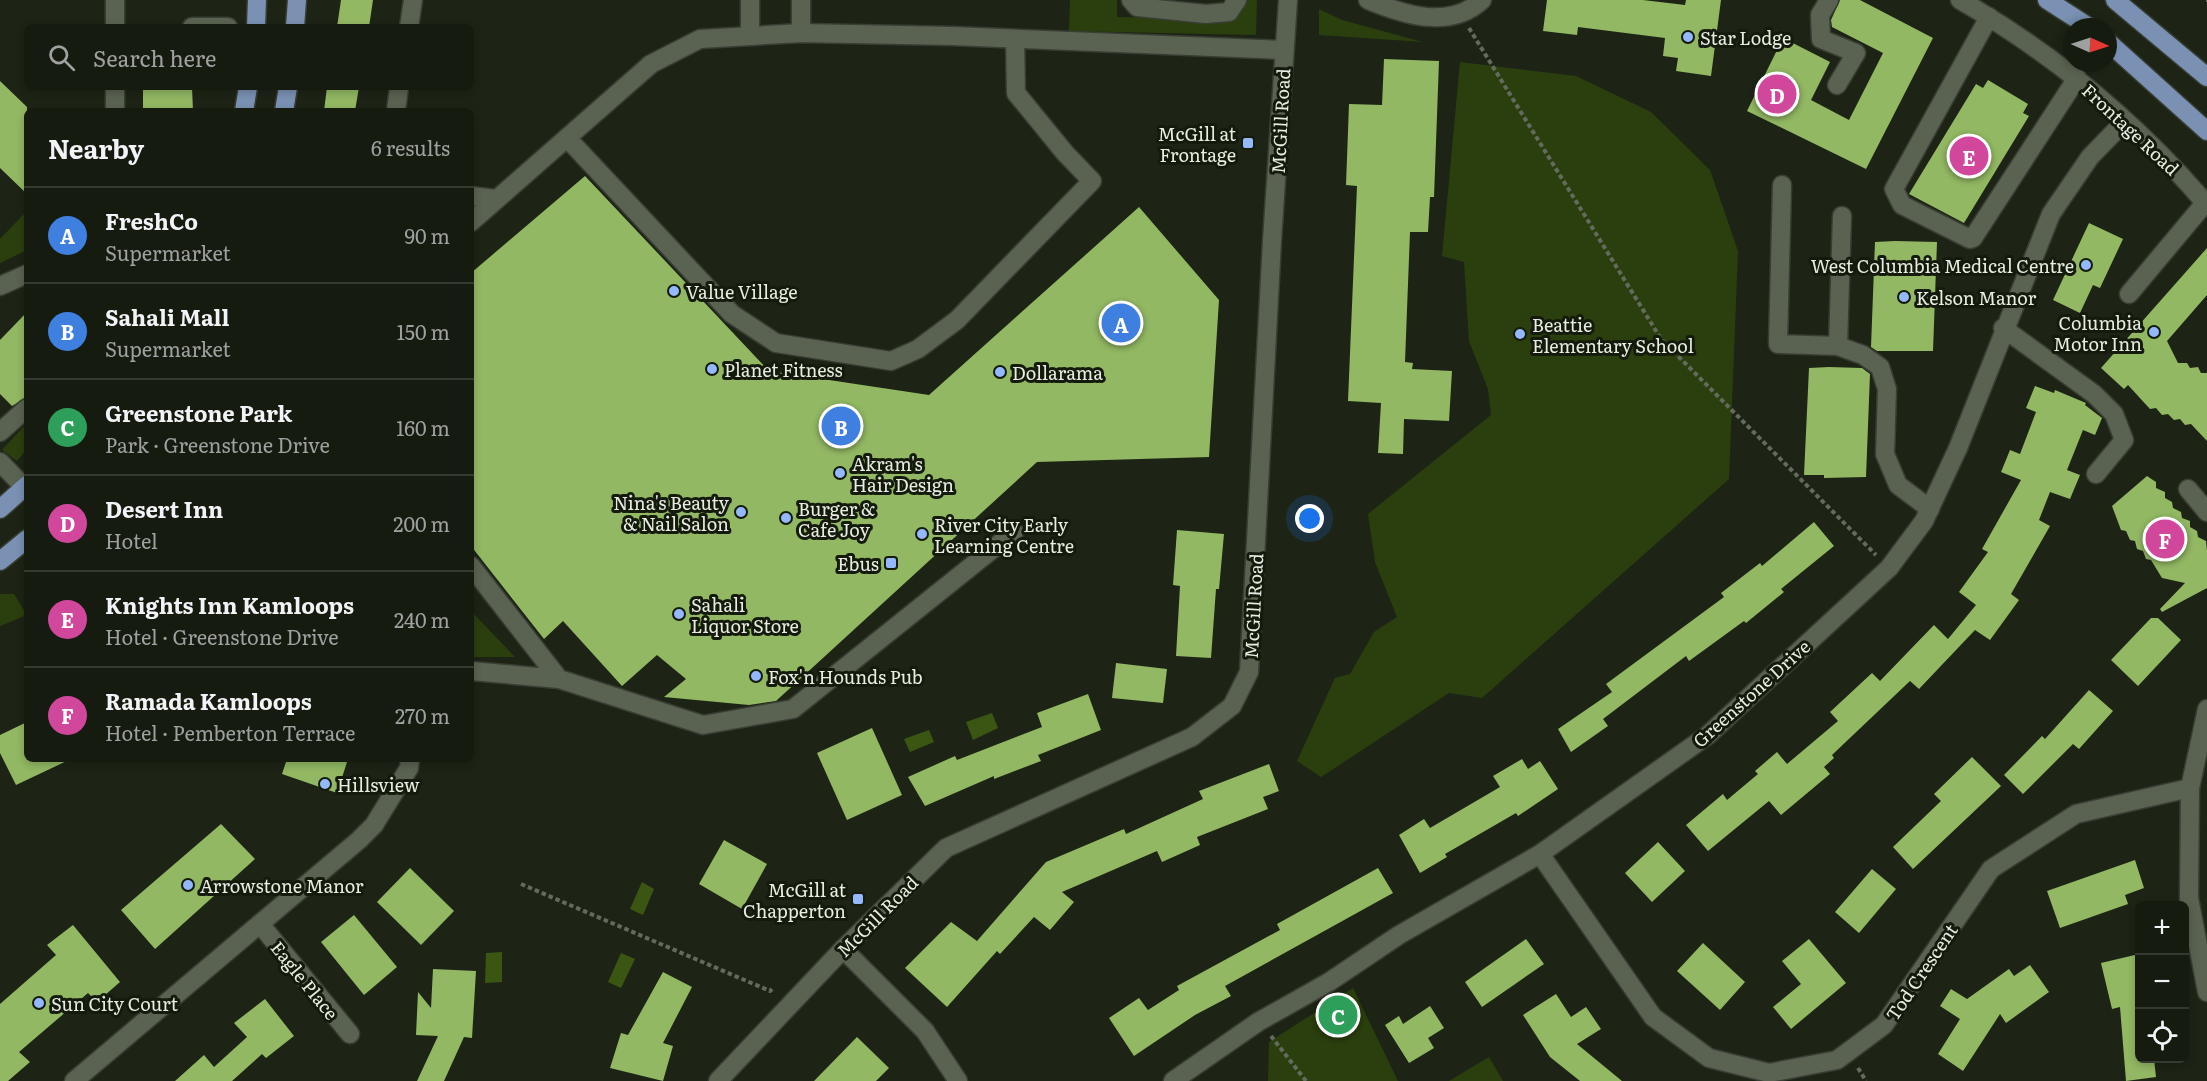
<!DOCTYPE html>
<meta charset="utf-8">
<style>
:root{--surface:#161b10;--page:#1f2419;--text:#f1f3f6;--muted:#9ea19f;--line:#353930;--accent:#94b7fd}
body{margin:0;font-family:Literata,serif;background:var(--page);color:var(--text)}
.controls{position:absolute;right:18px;bottom:18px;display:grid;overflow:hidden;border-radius:9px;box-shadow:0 3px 9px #0003}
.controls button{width:54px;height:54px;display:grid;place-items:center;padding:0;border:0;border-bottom:2px solid var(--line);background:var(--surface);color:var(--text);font:30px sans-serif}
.compass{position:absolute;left:2063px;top:18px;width:54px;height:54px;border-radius:50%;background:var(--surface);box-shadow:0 3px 9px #0003;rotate:93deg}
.you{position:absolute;left:1310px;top:519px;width:21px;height:21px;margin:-15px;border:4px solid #fff;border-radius:50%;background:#1a73e8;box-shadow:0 0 0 9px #1a73e833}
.badge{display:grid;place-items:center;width:39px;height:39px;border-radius:50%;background:var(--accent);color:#fff;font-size:20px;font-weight:700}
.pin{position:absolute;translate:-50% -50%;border:3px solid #fff;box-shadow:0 2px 6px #0006}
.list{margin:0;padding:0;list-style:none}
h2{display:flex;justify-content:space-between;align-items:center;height:78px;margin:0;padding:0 24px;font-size:26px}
h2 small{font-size:20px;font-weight:400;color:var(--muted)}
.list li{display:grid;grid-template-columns:39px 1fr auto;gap:18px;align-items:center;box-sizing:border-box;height:96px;padding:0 24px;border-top:2px solid var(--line)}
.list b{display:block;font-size:22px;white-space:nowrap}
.list p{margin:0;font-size:20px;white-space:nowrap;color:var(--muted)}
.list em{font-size:20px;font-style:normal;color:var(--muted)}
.icon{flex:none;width:33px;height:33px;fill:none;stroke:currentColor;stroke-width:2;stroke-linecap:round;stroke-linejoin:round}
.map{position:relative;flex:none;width:2207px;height:1081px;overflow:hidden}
.search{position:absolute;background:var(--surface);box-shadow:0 3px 9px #0003;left:24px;top:24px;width:450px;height:66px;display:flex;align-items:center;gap:15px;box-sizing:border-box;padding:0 21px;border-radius:9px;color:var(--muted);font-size:22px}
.panel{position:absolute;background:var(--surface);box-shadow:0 3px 9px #0003;left:24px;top:108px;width:450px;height:654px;border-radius:9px}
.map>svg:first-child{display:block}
.green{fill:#2b3f0e}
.water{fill:#3b5613}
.building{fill:#92b863}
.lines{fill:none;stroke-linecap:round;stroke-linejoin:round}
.minor-casing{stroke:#383e34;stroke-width:21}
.major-casing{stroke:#383e34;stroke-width:21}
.path{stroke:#646a5e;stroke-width:4;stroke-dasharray:4.5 3;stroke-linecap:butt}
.minor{stroke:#5a6251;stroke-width:18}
.major{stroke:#7a91b3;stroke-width:18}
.poi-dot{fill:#94b7fd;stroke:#141a0c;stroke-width:2}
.labels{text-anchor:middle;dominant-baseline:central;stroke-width:6;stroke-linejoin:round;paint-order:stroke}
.poi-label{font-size:18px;fill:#e8ede3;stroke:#141a0c;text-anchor:start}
.street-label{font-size:18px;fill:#e8ede3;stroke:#141a0c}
</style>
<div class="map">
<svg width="2207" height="1081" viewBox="0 0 2207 1081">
<rect width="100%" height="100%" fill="#1d2416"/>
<g class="green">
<polygon points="1070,0 1117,0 1117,17 1236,19 1243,10 1246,0 1257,0 1256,35 1069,31"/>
<polygon points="1319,9 1342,20 1423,42 1319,35"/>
<polygon points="1460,62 1576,76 1651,112 1710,170 1738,251 1729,479 1482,698 1449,693 1321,777 1297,761 1335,678 1350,674 1374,632 1397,617 1375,562 1368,514 1491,415 1488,389 1469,341 1464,262 1442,256"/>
<polygon points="27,211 27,250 0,263 0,239"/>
<polygon points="27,423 27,449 17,461 2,450"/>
<polygon points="0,594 14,594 27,615 0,626"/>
<polygon points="471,611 515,657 471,657"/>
<polygon points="1353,988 1398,1081 1268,1081 1269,1042"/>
<polygon points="1489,1057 1503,1081 1449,1081"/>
</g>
<g class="water">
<polygon points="992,713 998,728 973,740 966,722"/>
<polygon points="929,730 934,742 910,752 904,739"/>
<polygon points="642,882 654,889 643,915 630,909"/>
<polygon points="502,952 502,982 485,983 486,953"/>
<polygon points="621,953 635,959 621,988 608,982"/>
</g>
<g class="building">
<polygon points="341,0 373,0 369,27 337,27"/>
<polygon points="1547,0 1643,0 1685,5 1686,0 1721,0 1711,76 1676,71 1678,58 1663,56 1665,38 1578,27 1577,35 1543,31"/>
<polygon points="1840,0 1860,0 1933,38 1866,169 1747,111 1783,38 1830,62 1811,100 1849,120 1883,53 1832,27 1831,20"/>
<polygon points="1384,59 1439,61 1434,197 1430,197 1428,232 1410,232 1405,362 1413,363 1412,369 1452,371 1449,421 1404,419 1403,454 1378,453 1381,403 1348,401 1357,186 1346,185 1349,104 1382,105"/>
<polygon points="1988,80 2028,104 2023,113 2029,116 1964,223 1909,194 1976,84 1983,88"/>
<polygon points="0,81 27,107 27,194 0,168"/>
<polygon points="143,87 192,87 193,111 143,111"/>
<polygon points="327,87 359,87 355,111 324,111"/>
<polygon points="585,176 769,371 929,395 1139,207 1219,300 1209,457 1037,462 776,701 749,705 664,697 686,679 657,655 622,686 563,621 544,639 471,546 471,273"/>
<polygon points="2089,223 2123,239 2100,288 2093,285 2080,313 2053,300"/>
<polygon points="1895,241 1937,242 1933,351 1877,351 1871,347 1875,242"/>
<polygon points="2207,248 2207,295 2167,341 2178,363 2187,363 2190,368 2198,367 2201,373 2207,373 2207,441 2191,424 2185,425 2180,419 2174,420 2168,414 2162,415 2156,408 2150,409 2128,385 2124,389 2101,368"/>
<polygon points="27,312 27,397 12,406 0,394 0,340"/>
<polygon points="1829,367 1862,368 1870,374 1866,477 1824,478 1824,475 1804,475 1809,368"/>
<polygon points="2035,386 2054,393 2055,390 2086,403 2085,405 2102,418 2095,435 2083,430 2067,470 2080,475 2070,499 2050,492 2039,520 2050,526 2011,594 2019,600 1990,640 1975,630 1919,689 1910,681 1832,755 1834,758 1824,767 1830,774 1781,815 1769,801 1708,851 1686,825 1723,794 1727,800 1758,774 1755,771 1777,752 1787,764 1838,721 1830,712 1872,673 1880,681 1934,625 1948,639 1976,605 1959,592 1988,552 1982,549 2021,480 2001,472 2010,450 2020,454 2036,412 2026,408"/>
<polygon points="2147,476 2156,482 2156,488 2165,492 2165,498 2172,502 2173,508 2181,512 2182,518 2190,521 2190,527 2197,531 2198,537 2206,541 2207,551 2207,588 2162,612 2160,609 2185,583 2162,578 2151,560 2146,559 2143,551 2137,549 2135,541 2130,540 2126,531 2121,530 2112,506"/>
<polygon points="1814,522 1834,546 1781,589 1784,592 1746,623 1744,621 1689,661 1686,656 1603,719 1608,726 1571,752 1558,729 1612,692 1606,684 1724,597 1721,593 1760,563 1762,566"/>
<polygon points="1177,530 1224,534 1219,589 1216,589 1211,658 1176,656 1180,586 1173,585"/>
<polygon points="2151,618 2158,618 2181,640 2138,686 2111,660"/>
<polygon points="1116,663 1167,669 1163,703 1112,698"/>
<polygon points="2089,690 2113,711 2079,749 2073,744 2023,794 2004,775 2042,736 2045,739"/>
<polygon points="1088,694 1101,730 1038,755 1041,761 994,779 994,776 925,806 908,777 955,756 957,760 1042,727 1037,713"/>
<polygon points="27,722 27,759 71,759 16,785 0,753 0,735"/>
<polygon points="872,728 902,795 847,820 817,753"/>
<polygon points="1972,757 2001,786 1913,869 1893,847 1941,801 1934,794"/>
<polygon points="287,759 348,759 337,793 282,774"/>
<polygon points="1522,759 1528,769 1540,761 1558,789 1518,816 1516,813 1445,854 1447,857 1420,873 1399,835 1424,819 1430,828 1500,787 1493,776"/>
<polygon points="1269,764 1279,791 1263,797 1268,809 1197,837 1200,845 1162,862 1157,851 1062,892 1074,902 1050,930 1034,917 1000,954 997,951 947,1007 905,968 951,922 977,941 1046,862 1124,829 1126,834 1203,799 1199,791"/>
<polygon points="221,824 255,859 155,949 121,910"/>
<polygon points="724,840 767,864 742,909 699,884"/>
<polygon points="1658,842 1685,871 1652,902 1625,873"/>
<polygon points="2135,860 2144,888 2125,895 2128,904 2060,928 2047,891"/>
<polygon points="410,868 454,911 421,945 377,902"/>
<polygon points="1378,868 1393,893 1225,986 1231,996 1195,1015 1134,1056 1109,1018 1139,998 1148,1010 1179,990 1177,986 1280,930 1277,924"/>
<polygon points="1872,869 1896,889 1859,933 1835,912"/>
<polygon points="354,915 397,967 364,995 321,942"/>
<polygon points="73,925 120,982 97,1002 88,993 19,1052 30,1062 8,1081 0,1081 0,1004 56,955 47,945"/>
<polygon points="1526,939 1544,964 1482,1007 1465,982"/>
<polygon points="1809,939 1846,983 1791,1029 1773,1007 1801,984 1782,961"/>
<polygon points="1703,943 1745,982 1720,1010 1677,971"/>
<polygon points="2139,954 2139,1059 2154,1059 2156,1077 2126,1081 2120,1007 2112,1009 2101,963"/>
<polygon points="2030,965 2049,992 2006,1023 2000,1014 1963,1071 1938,1054 1960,1019 1940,1006 1951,989 1967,999 2009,969 2014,976"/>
<polygon points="433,969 476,971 472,1038 464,1037 444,1081 417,1081 438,1036 416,1035 418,992 431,1008"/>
<polygon points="663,972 692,987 663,1043 673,1046 663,1081 610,1068 621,1033 628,1035"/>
<polygon points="1556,994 1571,1017 1586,1007 1601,1029 1577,1044 1622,1081 1580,1081 1550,1057 1523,1015"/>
<polygon points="265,999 294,1036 266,1058 262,1054 232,1081 175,1081 204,1055 214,1067 247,1037 234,1023"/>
<polygon points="1430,1006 1444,1028 1428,1038 1434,1048 1409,1063 1385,1025 1399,1016 1403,1024"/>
<polygon points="857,1037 889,1068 876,1081 814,1081"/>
</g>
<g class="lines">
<defs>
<g id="minor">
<polyline points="115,0 115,27"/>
<polyline points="801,0 801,33"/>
<polyline points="1131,0 1137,7 1206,14 1229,12 1237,0"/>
<path d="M 1368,0 C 1404,15 1450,30 1482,0"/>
<polyline points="1829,0 1820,15 1821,39 1856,53 1837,85"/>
<path d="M 1960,0 C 2054,54 2137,123 2207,205"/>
<polyline points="1989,17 1894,189 1902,205 1970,239 1973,238 2077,78"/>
<polyline points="192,27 228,27"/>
<polyline points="409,27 413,0"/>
<polyline points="750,36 750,0"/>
<polyline points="115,111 115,87"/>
<polyline points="396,111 399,87"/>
<polyline points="567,138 732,314 776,343 891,361 918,349 957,320 1092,181 1065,153 1016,93 1015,39"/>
<polyline points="1782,185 1778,344 1838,346"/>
<polyline points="471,196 496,199"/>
<polyline points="1842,216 1838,346 1863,355 1880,367 1887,389 1885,454 1898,485 1930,509"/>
<polyline points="471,222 651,64 700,39 801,33 953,36 1284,50"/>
<polyline points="0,286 27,274"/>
<polyline points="2129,294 2205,203"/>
<polyline points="2003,328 2094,394 2114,414 2124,440 2096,474"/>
<polyline points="0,432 27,408"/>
<polyline points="0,462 25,488"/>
<polyline points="2188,489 2207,512"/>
<polyline points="471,566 559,679 703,725 793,709 1014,532"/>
<polyline points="471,671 559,679"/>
<polyline points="2207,709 2190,788 2189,898 2207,992"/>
<polyline points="1540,854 1653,1017 1709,1058 1769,1073 1837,1060 1884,1025 1991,869 2076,814 2190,788"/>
<polyline points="260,924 350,1034"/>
<polyline points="843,949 925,1031 958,1081"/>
<polyline points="74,1081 359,840 374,825 409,768 410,759"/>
<polyline points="718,1081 843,949 946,848 1192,737 1232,706 1249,672 1272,241 1288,0"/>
<polyline points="1173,1081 1258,1022 1329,982 1399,935 1540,854 1708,735 1889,568 1924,521 1958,448 2051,214 2090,157 2125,121"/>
</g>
<g id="major">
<polyline points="2047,0 2089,27"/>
<polyline points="2115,0 2207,77"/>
<polyline points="256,27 257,0"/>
<polyline points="295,27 297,0"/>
<polyline points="2108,42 2207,131"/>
<polyline points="244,111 248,87"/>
<polyline points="284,111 288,87"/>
<polyline points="0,509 27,485"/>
<polyline points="0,561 27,539"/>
</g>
</defs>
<use href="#minor" class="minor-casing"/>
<use href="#major" class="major-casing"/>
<g class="path">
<polyline points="2206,0 2207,0"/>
<polyline points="1469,28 1661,339 1876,555"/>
<polyline points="521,884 770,991 772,989"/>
<polyline points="1271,1036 1306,1081"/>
<polyline points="1858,1068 1866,1081"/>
</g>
<use href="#minor" class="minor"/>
<use href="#major" class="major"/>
</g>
<g class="poi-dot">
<circle cx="1688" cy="37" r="6"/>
<rect x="1242" y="137" width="12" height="12" rx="3"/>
<circle cx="2086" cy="265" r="6"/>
<circle cx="674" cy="291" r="6"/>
<circle cx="1904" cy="297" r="6"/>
<circle cx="2154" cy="332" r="6"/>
<circle cx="1520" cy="334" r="6"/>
<circle cx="712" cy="369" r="6"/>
<circle cx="1000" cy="372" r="6"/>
<circle cx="840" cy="473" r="6"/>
<circle cx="741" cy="512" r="6"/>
<circle cx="786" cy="518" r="6"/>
<circle cx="922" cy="534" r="6"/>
<rect x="885" y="557" width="12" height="12" rx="3"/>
<circle cx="679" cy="614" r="6"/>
<circle cx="756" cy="676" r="6"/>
<circle cx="325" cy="784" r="6"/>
<circle cx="188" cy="885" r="6"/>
<rect x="852" y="893" width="12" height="12" rx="3"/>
<circle cx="39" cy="1003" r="6"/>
</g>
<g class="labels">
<g class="poi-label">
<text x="1700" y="37">Star Lodge</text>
<text x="1236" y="133" text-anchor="end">McGill at<tspan x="1236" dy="21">Frontage</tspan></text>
<text x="2074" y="265" text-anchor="end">West Columbia Medical Centre</text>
<text x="686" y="291">Value Village</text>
<text x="1916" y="297">Kelson Manor</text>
<text x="2142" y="322" text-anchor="end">Columbia<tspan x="2142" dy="21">Motor Inn</tspan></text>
<text x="1532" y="324">Beattie<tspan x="1532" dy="21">Elementary School</tspan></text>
<text x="724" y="369">Planet Fitness</text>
<text x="1012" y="372">Dollarama</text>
<text x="852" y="463">Akram's<tspan x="852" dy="21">Hair Design</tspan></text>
<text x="729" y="502" text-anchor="end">Nina's Beauty<tspan x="729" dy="21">&amp; Nail Salon</tspan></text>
<text x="798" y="508">Burger &amp;<tspan x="798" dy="21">Cafe Joy</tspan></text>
<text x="934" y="524">River City Early<tspan x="934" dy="21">Learning Centre</tspan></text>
<text x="879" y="563" text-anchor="end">Ebus</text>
<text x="691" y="604">Sahali<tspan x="691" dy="21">Liquor Store</tspan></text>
<text x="768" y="676">Fox'n Hounds Pub</text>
<text x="337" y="784">Hillsview</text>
<text x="200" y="885">Arrowstone Manor</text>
<text x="846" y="889" text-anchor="end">McGill at<tspan x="846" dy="21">Chapperton</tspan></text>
<text x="51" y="1003">Sun City Court</text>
</g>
<g class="street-label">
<text transform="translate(1280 121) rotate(-87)">McGill Road</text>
<text transform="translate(2131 129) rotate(43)">Frontage Road</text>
<text transform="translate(1253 606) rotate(-87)">McGill Road</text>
<text transform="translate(1751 693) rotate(-42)">Greenstone Drive</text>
<text transform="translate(877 916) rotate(-45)">McGill Road</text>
<text transform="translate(1921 972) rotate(-56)">Tod Crescent</text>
<text transform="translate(305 980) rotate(51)">Eagle Place</text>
</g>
</g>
</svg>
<div class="controls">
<button>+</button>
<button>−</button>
<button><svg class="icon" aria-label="locate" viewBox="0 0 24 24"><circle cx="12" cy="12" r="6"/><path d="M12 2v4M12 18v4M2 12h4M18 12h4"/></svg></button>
</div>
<svg class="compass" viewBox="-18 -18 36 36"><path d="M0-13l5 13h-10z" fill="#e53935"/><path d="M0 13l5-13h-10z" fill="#9ea19f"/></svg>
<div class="you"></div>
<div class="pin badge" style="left:1121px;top:323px;background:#3f7fe0">A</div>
<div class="pin badge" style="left:841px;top:426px;background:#3f7fe0">B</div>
<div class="pin badge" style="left:1338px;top:1015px;background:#2e9e5b">C</div>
<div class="pin badge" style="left:1777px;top:94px;background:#d1479c">D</div>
<div class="pin badge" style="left:1969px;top:156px;background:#d1479c">E</div>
<div class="pin badge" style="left:2165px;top:539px;background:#d1479c">F</div>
<div class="search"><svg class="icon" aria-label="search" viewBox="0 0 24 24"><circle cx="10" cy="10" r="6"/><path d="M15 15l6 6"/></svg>Search here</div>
<section class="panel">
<h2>Nearby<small>6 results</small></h2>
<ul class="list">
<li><span class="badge" style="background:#3f7fe0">A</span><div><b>FreshCo</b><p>Supermarket</p></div><em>90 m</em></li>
<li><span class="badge" style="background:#3f7fe0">B</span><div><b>Sahali Mall</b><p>Supermarket</p></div><em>150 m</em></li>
<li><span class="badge" style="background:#2e9e5b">C</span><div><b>Greenstone Park</b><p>Park · Greenstone Drive</p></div><em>160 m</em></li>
<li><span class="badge" style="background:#d1479c">D</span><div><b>Desert Inn</b><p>Hotel</p></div><em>200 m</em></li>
<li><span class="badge" style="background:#d1479c">E</span><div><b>Knights Inn Kamloops</b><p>Hotel · Greenstone Drive</p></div><em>240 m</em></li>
<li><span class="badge" style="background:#d1479c">F</span><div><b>Ramada Kamloops</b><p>Hotel · Pemberton Terrace</p></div><em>270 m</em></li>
</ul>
</section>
</div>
